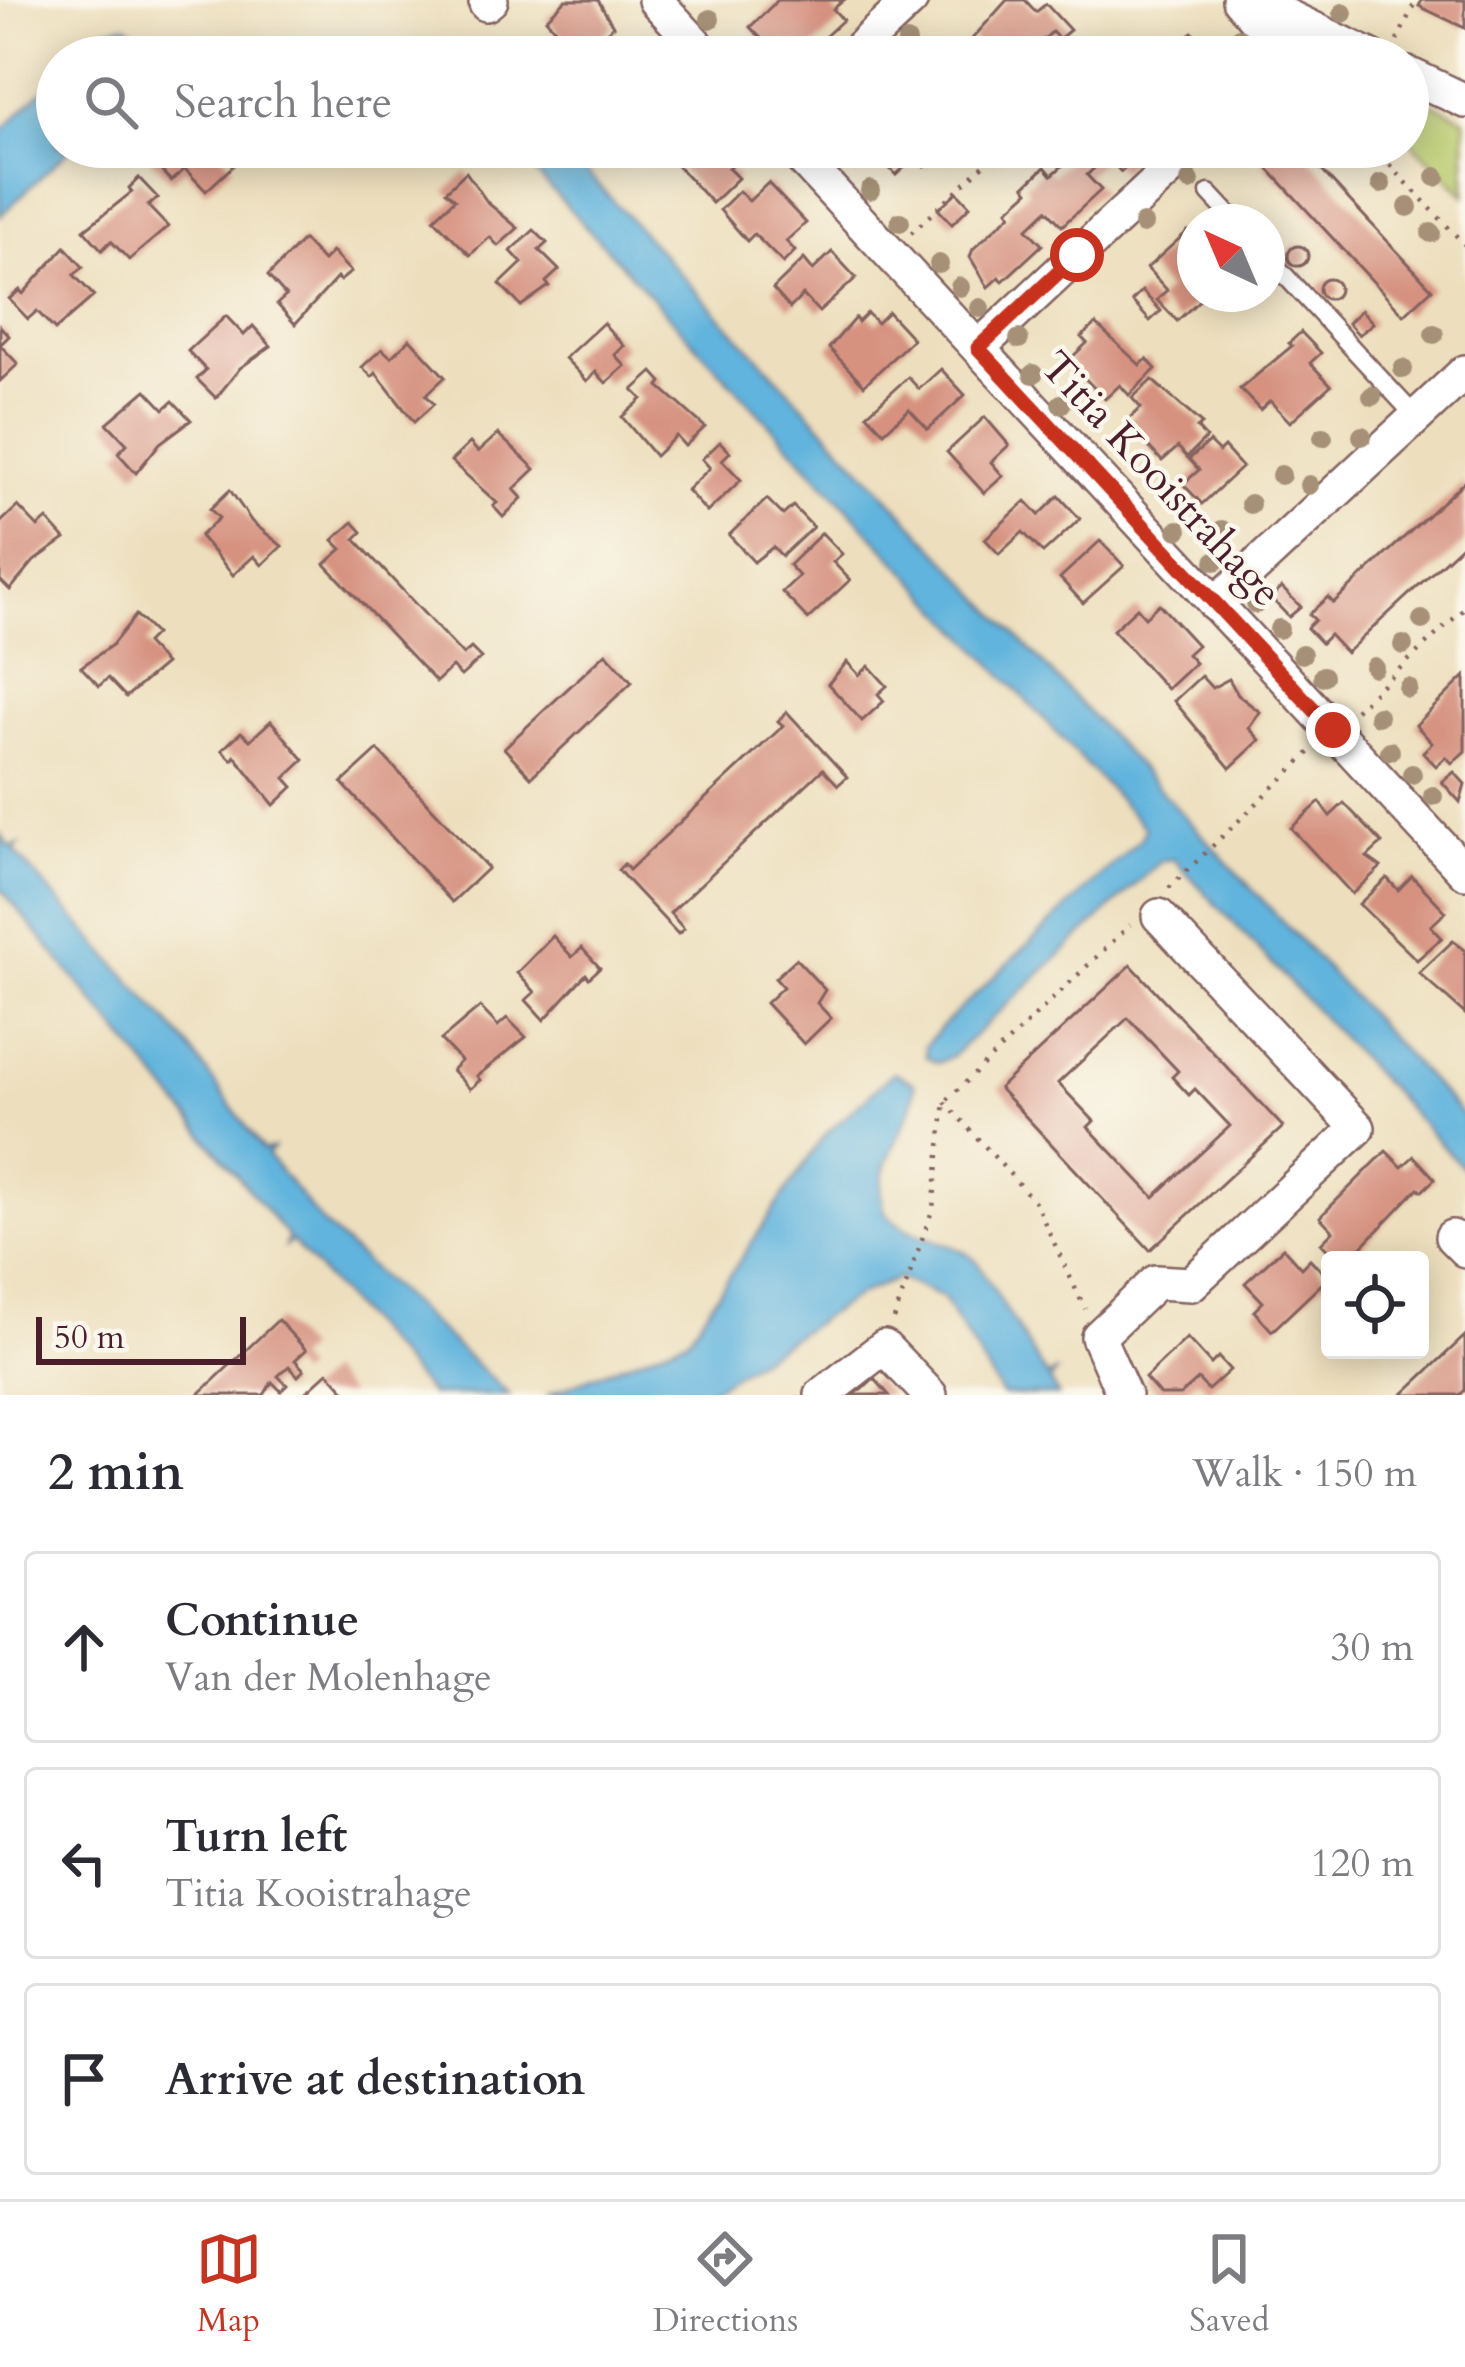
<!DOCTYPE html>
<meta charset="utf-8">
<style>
:root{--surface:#fff;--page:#f2f2f3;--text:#2b2b33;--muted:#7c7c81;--line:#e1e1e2;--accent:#c8321e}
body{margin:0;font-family:Cardo,serif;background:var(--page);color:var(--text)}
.controls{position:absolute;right:36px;bottom:36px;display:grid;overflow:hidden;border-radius:12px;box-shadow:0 6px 30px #0003}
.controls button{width:108px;height:108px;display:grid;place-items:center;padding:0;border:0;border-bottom:3px solid var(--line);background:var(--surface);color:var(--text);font:60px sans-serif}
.compass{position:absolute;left:1177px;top:204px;width:108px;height:108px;border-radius:50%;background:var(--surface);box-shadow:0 6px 30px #0003;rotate:316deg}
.scale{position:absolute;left:36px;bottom:30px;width:210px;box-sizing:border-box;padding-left:12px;border:6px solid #4a1f2b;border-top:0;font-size:33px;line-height:42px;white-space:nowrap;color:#4a1f2b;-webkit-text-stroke:9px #fbf7ec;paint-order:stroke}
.stop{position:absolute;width:36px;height:36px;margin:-27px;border:9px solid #c8321e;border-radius:50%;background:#fff}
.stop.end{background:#c8321e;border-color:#fff;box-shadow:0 3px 12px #0008}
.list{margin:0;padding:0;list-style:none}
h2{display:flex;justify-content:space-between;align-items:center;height:156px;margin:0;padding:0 48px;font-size:51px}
h2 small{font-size:39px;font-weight:400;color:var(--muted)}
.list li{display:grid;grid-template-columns:78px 1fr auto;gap:36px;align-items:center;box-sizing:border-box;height:192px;margin:0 24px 24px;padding:0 24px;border:3px solid var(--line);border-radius:12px}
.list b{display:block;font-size:45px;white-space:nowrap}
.list p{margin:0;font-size:39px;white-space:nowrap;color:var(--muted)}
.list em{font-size:39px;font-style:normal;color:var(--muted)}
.icon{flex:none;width:66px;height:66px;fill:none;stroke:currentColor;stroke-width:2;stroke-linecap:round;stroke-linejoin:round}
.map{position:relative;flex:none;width:1465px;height:1395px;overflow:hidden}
.search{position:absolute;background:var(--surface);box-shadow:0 6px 30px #0003;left:36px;right:36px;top:36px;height:132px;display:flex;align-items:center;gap:30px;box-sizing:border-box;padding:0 42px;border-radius:66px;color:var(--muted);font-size:45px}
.sheet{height:804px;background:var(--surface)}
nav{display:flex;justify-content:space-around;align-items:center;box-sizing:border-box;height:168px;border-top:3px solid var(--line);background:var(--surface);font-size:33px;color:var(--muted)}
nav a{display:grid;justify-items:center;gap:6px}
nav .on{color:var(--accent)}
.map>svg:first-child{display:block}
.green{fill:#b8ca6d;stroke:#81744c;stroke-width:3}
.water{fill:#61b4dd;stroke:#566a84;stroke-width:3}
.building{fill:#d6917f;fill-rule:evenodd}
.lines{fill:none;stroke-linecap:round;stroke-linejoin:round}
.lane-casing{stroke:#83625e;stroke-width:21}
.street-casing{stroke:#83625e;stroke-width:38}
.path{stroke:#83625e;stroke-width:4.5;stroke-dasharray:3 9;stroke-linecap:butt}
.lane{stroke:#fff;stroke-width:16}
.street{stroke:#fff;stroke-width:33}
.tree{fill:#a69178}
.route{stroke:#c8321e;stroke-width:15}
.labels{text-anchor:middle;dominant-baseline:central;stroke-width:9;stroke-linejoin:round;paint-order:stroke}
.street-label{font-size:42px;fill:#4a1f2b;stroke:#fbf7ec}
</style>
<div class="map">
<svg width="1465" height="1395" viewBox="0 0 1465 1395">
<rect width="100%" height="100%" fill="#fbf7ec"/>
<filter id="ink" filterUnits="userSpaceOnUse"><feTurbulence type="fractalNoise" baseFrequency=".00833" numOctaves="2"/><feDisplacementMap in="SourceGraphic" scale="24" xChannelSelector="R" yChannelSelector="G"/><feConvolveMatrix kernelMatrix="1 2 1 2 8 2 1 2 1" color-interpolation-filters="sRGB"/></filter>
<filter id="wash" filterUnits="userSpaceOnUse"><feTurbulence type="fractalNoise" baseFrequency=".004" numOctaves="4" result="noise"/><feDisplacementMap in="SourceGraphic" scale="48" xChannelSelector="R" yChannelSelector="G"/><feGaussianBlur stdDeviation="2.7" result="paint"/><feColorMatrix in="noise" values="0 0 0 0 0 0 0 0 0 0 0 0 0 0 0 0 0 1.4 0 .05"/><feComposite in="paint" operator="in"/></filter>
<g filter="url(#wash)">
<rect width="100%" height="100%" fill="#eddfbd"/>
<polygon class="green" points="1408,92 1465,119 1465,195 1408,138"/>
<g class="water">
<polygon points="126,25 145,39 141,42 151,57 78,57 106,29"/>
<polygon points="57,77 57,147 72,147 0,216 0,132"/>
<polygon points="512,147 563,147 1465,1118 1465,1170 1174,859 1161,861 951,1057 938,1063 926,1057 925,1046 941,1027 1141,838 1145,828"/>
<polygon points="0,834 9,847 19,845 14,851 183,1039 263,1150 273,1148 267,1155 323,1224 509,1395 431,1395 292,1241 285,1246 288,1237 0,888"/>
<path d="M 894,1072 L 914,1083 C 919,1120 868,1162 885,1212 C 911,1242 947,1237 976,1260 L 1046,1376 L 1055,1373 L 1049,1380 L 1058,1395 L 1002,1395 L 943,1298 L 898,1278 L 858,1295 L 702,1395 L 547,1395 L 687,1339 L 823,1137 Z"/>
</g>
<g id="blocks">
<g class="building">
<polygon points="566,0 598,0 613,26 580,57 546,19"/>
<polygon points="778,0 844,0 833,9 843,20 803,57 793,47 779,57 750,27"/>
<polygon points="1007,0 1025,0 1036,12 1046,4 1070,30 1059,39 1052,32 1034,48 1028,42 1012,57 989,57 972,39"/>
<polygon points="1422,0 1465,0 1465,28 1419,6"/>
<polygon points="1192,32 1215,57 1165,57 1182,41"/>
<polygon points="147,147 215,147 233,166 206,191 185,169 171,181 143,151"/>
<polygon points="660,147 735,147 742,155 728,168 738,178 712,203"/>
<polygon points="870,147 937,147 941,152 925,167 915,157 896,175"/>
<polygon points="1059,147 1147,147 1121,172 1107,156 1087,175 1101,190 1062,226 1047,210 1027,229 1042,245 1003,281 999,277 988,287 970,257 973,249 1011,214 1008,210 1029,191 1025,186 1045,167 1052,175 1070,159"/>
<polygon points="1280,147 1300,147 1432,289 1404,315 1263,163"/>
<polygon points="466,172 488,203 518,228 498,246 490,237 470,255 434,219 455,199 446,191"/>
<polygon points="139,178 158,198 148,206 168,227 129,260 111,241 102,250 84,230 132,192 129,188"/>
<polygon points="768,183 806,223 786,241 795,251 783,263 754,234 747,241 720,210 739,191 749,201"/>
<polygon points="957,192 970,206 952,224 938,209"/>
<polygon points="534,230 547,243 539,250 559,270 546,282 549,286 521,306 500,284 522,263 511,251"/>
<polygon points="1188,231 1195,239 1195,294 1206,294 1177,321 1157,300 1167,290 1147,268"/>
<polygon points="303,240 323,261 332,252 351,272 340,281 337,278 295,324 277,304 286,296 268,276"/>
<circle cx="1298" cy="256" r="10"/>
<polygon points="65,247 83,267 74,275 94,296 55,330 37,311 28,319 9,299 20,290 23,294"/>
<polygon points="832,252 856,278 819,312 803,295 790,308 773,289 804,259 813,270"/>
<circle cx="1329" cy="289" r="10"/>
<polygon points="1142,291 1161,311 1150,321 1132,301"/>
<polygon points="1361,310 1373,323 1359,335 1348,323"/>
<polygon points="888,312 913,339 864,385 829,348 855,318 858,322 867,313 877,323"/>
<polygon points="226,316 244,335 253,326 271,346 240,368 216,398 197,379 206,370 188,351"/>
<polygon points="603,323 624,346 615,355 625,366 606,383 596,372 587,381 565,358"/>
<polygon points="1096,324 1140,365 1147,359 1156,369 1129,395 1120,385 1105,399 1068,361 1087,343 1081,337"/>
<polygon points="0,326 9,336 0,345 18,364 0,381"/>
<polygon points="1301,332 1321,353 1310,363 1331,385 1290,422 1270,401 1260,410 1240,389 1292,346 1289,343"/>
<polygon points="410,339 445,377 426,395 434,404 414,422 376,373 372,377 362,367 382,349 391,357"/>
<polygon points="941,369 965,395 928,429 909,409 884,432 867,414 908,377 919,389"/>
<polygon points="653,372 662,382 659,386 705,427 685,446 676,436 655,456 622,417 642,399 633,390"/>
<polygon points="1152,380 1202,424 1197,428 1206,438 1187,457 1178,447 1162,461 1126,422 1141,408 1132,398"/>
<polygon points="146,390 164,409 173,401 191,420 160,443 136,473 118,453 127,444 107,423"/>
<polygon points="985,417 1009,445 991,462 1003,476 984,493 947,452"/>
<polygon points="498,434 535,469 514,489 522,498 503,517 493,506 497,503 451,461 470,443 478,452"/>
<polygon points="720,442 730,452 722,460 741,480 707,512 687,490 710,468 702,459"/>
<polygon points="1209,442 1219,452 1224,447 1242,467 1202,504 1183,484 1199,470 1189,459"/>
<polygon points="1465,481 1465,542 1346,653 1329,635 1321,643 1307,628 1315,620 1309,614 1328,597 1333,603"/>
<polygon points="230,490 252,522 282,546 262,565 254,556 233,575 200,536 219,518 210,509"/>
<polygon points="1059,496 1080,519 1043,553 1023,532 999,554 985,539 1026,501 1039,515"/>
<polygon points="767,499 783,515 793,506 813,527 782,556 773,547 754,562 729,535"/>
<polygon points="18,506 38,527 47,519 65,539 34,561 10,590 0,580 0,523"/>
<polygon points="353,522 362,532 355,539 432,622 463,655 471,648 481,658 461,676 452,667 436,682 325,564 342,549 333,540"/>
<polygon points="822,533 842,554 833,562 850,580 808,619 782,592 799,576 789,565"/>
<polygon points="1100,541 1124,566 1083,603 1060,578"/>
<polygon points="1282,588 1301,607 1289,617 1271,598"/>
<polygon points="1159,604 1197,645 1187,654 1195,663 1167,689 1113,630 1137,608 1145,617"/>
<polygon points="136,615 155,634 146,643 165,664 126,697 108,678 99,686 81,667 112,645"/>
<polygon points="606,653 632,682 531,777 504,748"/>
<polygon points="847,662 859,675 869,666 887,686 878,694 884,701 862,721 828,684"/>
<polygon points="1201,676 1212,688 1229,679 1238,695 1260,712 1249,728 1260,740 1230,768 1174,701"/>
<polygon points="1465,676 1465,751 1452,763 1446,757 1436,766 1423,752 1432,743 1416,725"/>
<polygon points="787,712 847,777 838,785 823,769 670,913 684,929 678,934 618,870 624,864 629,870 647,853 783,726 778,721"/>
<polygon points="271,721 304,760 285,778 293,787 274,805 235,756 232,760 222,750 241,732 250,740"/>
<polygon points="378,750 488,868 452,902 342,783"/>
<polygon points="1454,772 1465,784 1460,802 1442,782"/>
<polygon points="1320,802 1330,816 1344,803 1382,843 1367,857 1381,867 1352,894 1291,828"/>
<polygon points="1412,876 1446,912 1431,926 1442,938 1417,960 1359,904 1387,878 1398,890"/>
<polygon points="553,936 572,957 582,948 600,968 589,978 586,974 544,1020 526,1000 535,992 517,973"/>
<polygon points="1453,941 1465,950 1465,1014 1419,973"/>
<polygon points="796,959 825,990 817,1003 831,1018 804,1044 766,1003 783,987 775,978"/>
<path d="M 1131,965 L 1283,1127 L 1150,1250 L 999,1088 ZM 1128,1018 L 1178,1071 L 1172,1077 L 1189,1095 L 1195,1089 L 1230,1126 L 1154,1197 L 1088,1127 L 1094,1121 L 1058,1083 Z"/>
<polygon points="480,1007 498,1026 507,1018 526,1037 477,1076 480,1080 470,1089 452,1070 461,1061 441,1040"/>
<polygon points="1386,1151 1402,1167 1414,1156 1435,1179 1422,1191 1418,1188 1349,1260 1337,1260 1321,1243 1333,1231 1320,1217"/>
<polygon points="1283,1248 1301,1268 1310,1259 1328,1278 1272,1331 1254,1311 1263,1302 1245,1283"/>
<polygon points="278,1320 306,1350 295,1360 304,1370 298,1376 289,1366 278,1376 287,1385 281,1391 272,1382 264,1395 198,1395"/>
<polygon points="1465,1336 1465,1390 1460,1395 1402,1395"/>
<polygon points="1187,1338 1211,1364 1218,1357 1230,1370 1208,1390 1198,1379 1180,1395 1160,1395 1145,1378"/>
<polygon points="328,1372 349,1395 303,1395"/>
<polygon points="874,1378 889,1395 851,1395 861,1390"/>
</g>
</g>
</g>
<g filter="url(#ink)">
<use href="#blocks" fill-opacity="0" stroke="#83625e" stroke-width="3"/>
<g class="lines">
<defs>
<g id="lane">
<polyline points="1209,193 1236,222"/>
<polyline points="1267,256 1416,417"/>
</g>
<g id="street">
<polyline points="655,0 708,57"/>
<polyline points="1239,0 1288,57"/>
<polyline points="486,4 491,0"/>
<polyline points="1256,18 1268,7 1372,57"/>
<polyline points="850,57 911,0"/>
<polyline points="1408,74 1465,101"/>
<polyline points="791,147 1465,872"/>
<polyline points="978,348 1194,147"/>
<polyline points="1215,604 1465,372"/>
<polyline points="1452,1237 1465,1250"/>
<polyline points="822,1395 884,1347 930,1395"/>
<polyline points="1124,1395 1098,1337 1156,1282 1191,1284 1358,1128 1159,916"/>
</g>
</defs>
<use href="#lane" class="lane-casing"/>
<use href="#street" class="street-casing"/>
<g class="path">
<polyline points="1397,41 1416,0"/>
<polyline points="1099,57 1102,54"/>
<polyline points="1373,147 1465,245"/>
<polyline points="911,233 1003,147"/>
<polyline points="1355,710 1465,608"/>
<polyline points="1169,888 1312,750"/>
<polyline points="945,1102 1035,1202 1085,1309"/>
<polyline points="894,1319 933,1208 945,1102 1130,925"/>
</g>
<use href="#lane" class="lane"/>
<use href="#street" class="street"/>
</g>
<g class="tree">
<circle cx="1343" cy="13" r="10"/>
<circle cx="710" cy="19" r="10"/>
<circle cx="1239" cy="38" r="10"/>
<circle cx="907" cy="42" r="10"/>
<circle cx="1362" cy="158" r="10"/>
<circle cx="1436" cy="177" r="10"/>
<circle cx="1190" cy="181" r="10"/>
<circle cx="1381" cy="184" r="10"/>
<circle cx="870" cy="190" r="10"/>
<circle cx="1408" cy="207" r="10"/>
<circle cx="900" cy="222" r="10"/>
<circle cx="1143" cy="224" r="10"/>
<circle cx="1431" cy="233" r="10"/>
<circle cx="939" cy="264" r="10"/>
<circle cx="960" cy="287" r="10"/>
<circle cx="980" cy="308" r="10"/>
<circle cx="1434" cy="334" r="10"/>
<circle cx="1019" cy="339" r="10"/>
<circle cx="1403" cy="369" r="10"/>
<circle cx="1033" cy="374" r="10"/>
<circle cx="1372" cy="396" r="10"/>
<circle cx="1061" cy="404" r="10"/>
<circle cx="1362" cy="436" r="10"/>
<circle cx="1323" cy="437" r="10"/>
<circle cx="1281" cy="475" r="10"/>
<circle cx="1309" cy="485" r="10"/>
<circle cx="1250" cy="504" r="10"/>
<circle cx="1178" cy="530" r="10"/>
<circle cx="1222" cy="530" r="10"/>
<circle cx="1215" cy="561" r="10"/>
<circle cx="1256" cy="604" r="10"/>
<circle cx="1422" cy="620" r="10"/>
<circle cx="1279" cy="629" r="10"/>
<circle cx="1403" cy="645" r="10"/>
<circle cx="1302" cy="654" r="10"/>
<circle cx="1374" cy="667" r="10"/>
<circle cx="1323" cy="676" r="10"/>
<circle cx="1408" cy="688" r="10"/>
<circle cx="1378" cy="716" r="10"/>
<circle cx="1390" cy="751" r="10"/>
<circle cx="1412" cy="774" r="10"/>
<circle cx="1433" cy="796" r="10"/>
</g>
</g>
<g class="lines" filter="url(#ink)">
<polyline class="route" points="1077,255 978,348 1333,730"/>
</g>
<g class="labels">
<g class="street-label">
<text transform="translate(1161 479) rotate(47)">Titia Kooistrahage</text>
</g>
</g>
</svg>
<div class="controls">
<button><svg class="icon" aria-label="locate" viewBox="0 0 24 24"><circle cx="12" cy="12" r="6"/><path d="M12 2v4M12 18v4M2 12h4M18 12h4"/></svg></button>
</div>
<svg class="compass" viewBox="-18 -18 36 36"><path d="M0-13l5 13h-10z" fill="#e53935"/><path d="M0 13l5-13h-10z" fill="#7c7c81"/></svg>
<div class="scale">50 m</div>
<div class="stop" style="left:1077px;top:255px"></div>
<div class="stop end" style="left:1333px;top:730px"></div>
<div class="search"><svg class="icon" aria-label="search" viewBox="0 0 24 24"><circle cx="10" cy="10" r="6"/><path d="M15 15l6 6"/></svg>Search here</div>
</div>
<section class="sheet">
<h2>2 min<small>Walk · 150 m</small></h2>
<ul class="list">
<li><svg class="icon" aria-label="ahead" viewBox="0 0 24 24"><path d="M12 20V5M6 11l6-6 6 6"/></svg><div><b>Continue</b><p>Van der Molenhage</p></div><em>30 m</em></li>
<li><svg class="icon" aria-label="left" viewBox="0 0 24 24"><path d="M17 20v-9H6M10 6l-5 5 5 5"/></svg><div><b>Turn left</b><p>Titia Kooistrahage</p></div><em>120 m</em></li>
<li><svg class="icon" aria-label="arrive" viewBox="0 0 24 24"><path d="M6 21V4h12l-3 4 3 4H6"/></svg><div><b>Arrive at destination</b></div></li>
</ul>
</section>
<nav>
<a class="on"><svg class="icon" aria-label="map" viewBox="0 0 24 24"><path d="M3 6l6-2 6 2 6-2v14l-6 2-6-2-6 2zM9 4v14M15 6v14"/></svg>Map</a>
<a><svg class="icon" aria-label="directions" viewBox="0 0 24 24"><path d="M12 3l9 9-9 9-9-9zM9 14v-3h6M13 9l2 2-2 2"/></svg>Directions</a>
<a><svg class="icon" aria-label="saved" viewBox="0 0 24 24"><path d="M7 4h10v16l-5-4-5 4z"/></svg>Saved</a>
</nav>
